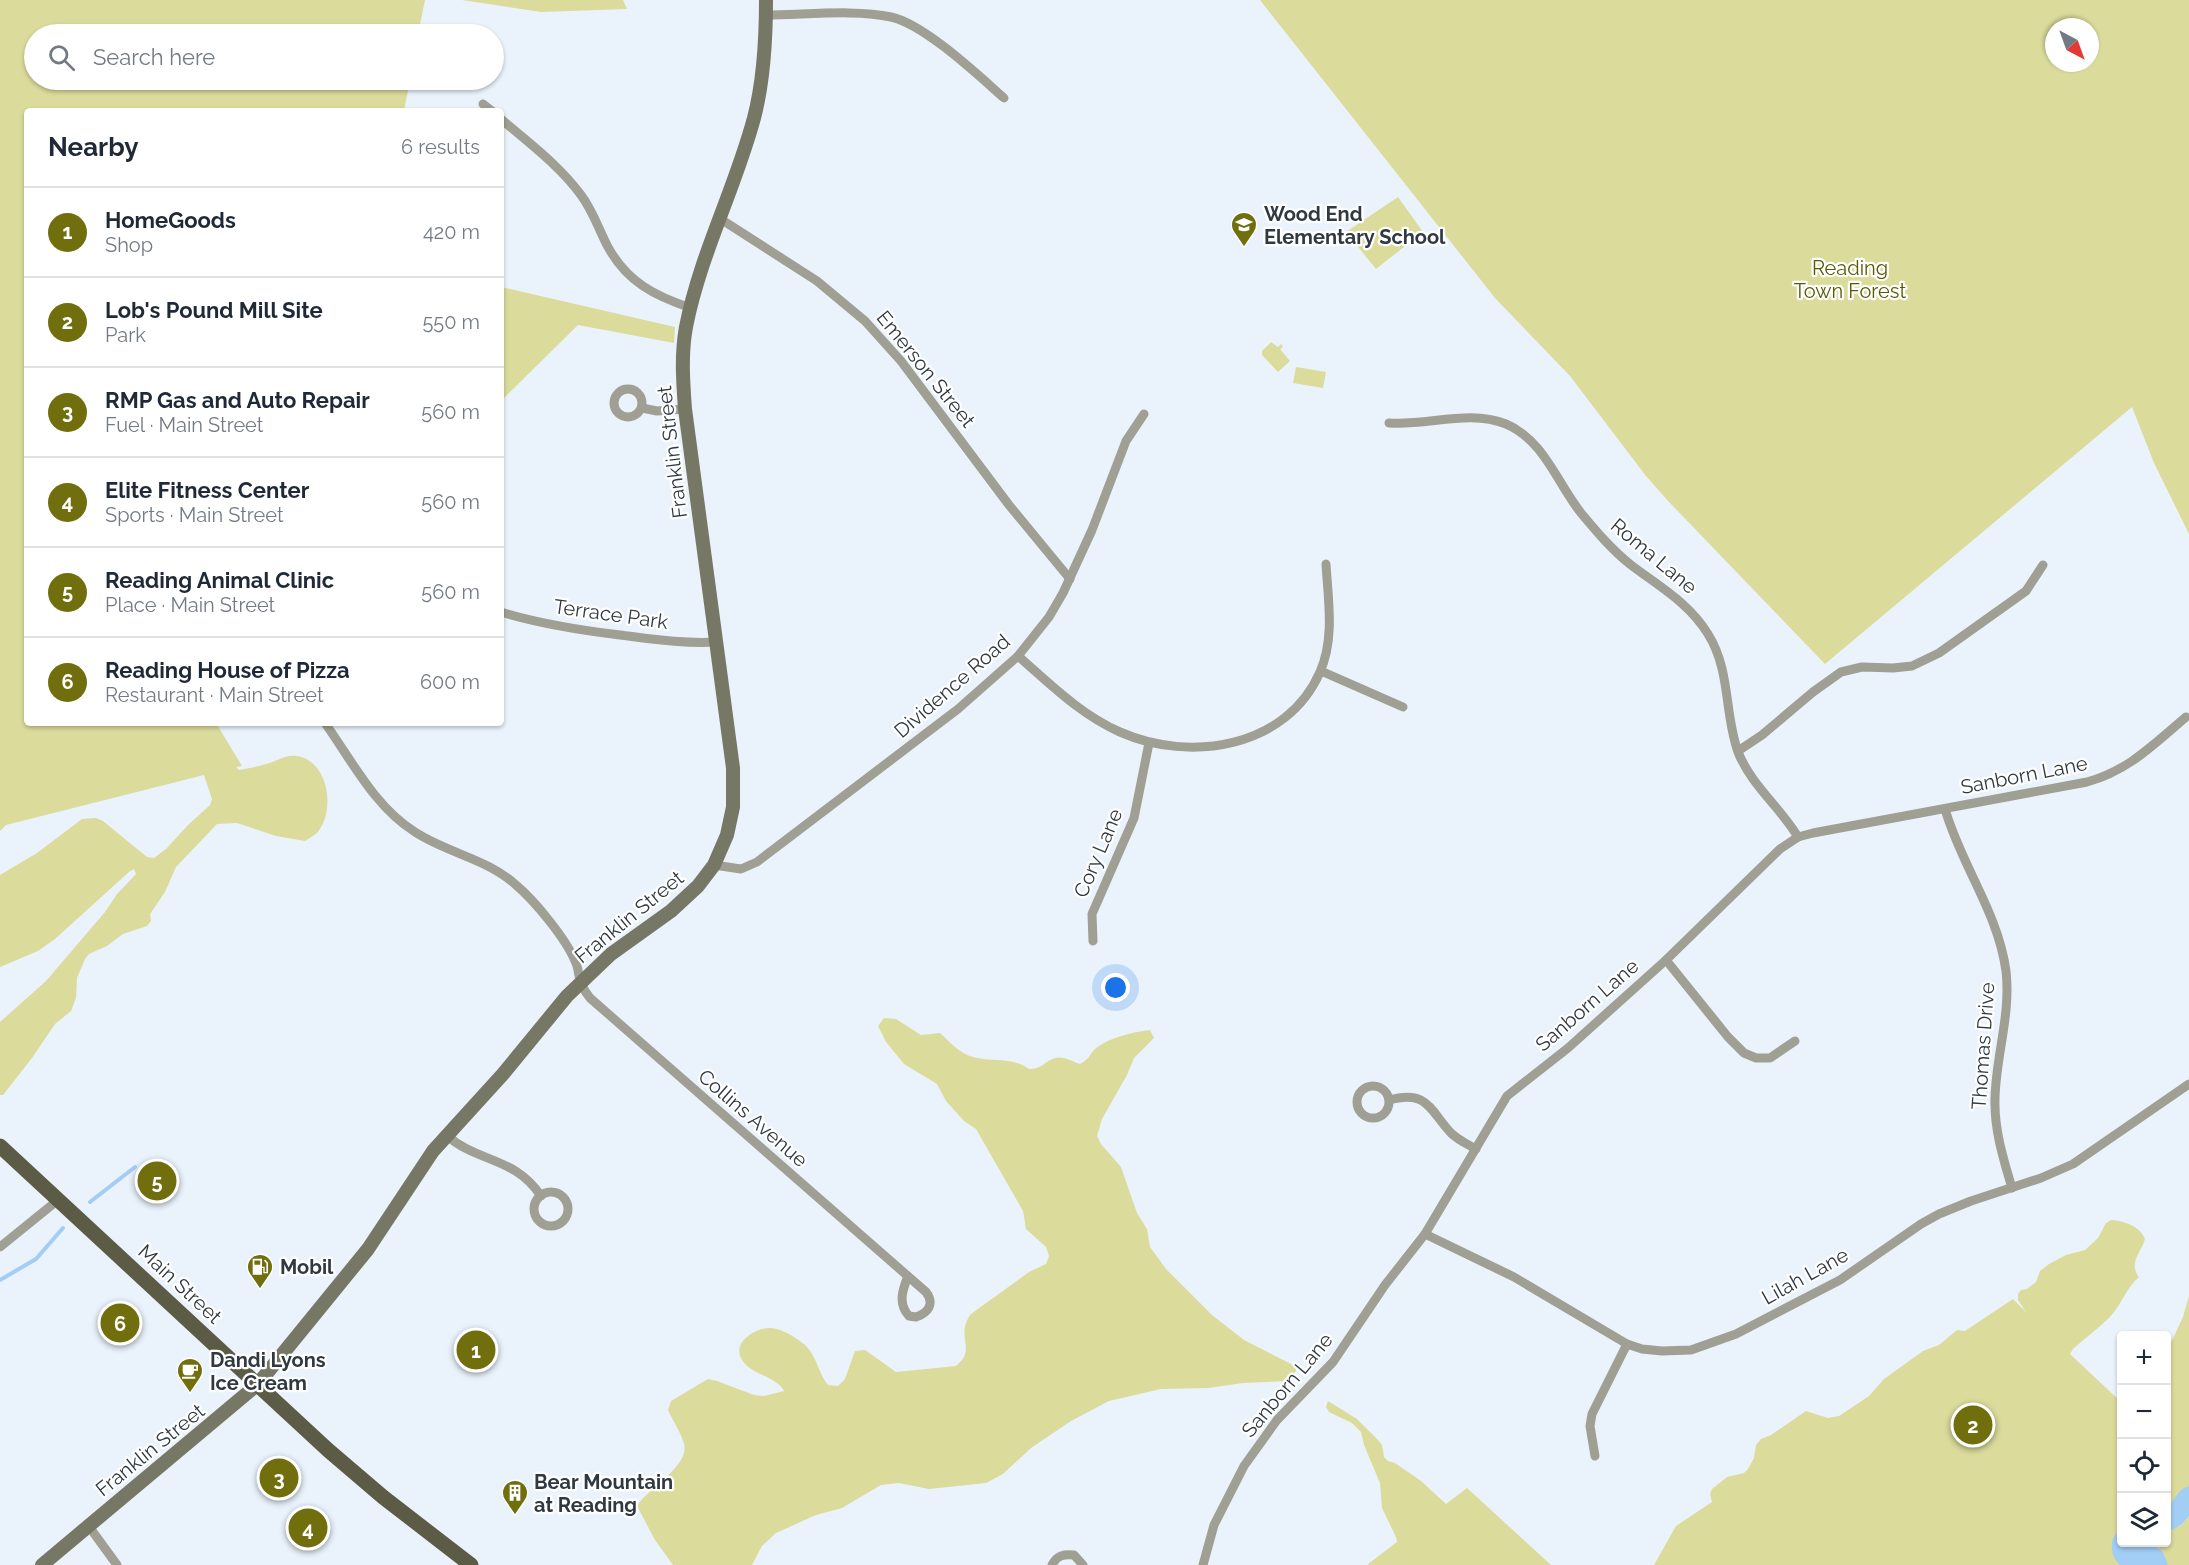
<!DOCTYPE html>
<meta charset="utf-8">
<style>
:root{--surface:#fff;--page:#f6f6f7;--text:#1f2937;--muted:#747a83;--line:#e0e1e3;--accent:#716e0e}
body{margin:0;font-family:Raleway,sans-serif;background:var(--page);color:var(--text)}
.controls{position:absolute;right:18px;bottom:18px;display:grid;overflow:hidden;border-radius:6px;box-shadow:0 2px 4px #0004}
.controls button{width:54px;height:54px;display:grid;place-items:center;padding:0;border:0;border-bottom:2px solid var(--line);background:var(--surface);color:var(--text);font:30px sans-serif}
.compass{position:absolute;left:2045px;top:18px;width:54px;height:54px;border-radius:50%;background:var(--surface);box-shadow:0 2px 4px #0004;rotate:139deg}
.you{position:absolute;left:1116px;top:988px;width:21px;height:21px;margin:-15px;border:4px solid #fff;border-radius:50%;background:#1a73e8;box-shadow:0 0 0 9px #1a73e833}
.badge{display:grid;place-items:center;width:39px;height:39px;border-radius:50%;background:var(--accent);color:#fff;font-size:20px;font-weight:700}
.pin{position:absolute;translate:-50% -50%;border:3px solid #fff;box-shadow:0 2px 6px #0006}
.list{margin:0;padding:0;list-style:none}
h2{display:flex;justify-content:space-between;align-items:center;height:78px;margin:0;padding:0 24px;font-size:26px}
h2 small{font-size:20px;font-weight:400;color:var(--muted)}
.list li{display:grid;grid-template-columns:39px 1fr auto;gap:18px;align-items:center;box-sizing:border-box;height:90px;padding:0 24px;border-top:2px solid var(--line)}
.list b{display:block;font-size:22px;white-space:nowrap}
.list p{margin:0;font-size:20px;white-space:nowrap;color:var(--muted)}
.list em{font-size:20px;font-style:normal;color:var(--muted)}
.icon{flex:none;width:33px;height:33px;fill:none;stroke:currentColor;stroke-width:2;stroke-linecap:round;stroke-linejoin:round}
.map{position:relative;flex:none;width:2189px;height:1565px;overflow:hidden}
.search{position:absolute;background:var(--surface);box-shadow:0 2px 4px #0004;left:24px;top:24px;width:480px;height:66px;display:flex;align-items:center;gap:15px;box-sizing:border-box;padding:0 21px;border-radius:33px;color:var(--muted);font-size:22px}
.panel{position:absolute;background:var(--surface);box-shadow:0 2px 4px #0004;left:24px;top:108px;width:480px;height:618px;border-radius:6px}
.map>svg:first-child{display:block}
.green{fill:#dbdb9c;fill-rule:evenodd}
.water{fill:#a2cef5}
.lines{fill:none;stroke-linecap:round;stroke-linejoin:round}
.stream{stroke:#a2cef5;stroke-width:4}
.river{stroke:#a2cef5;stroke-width:21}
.minor{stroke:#9f9f93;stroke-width:9}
.secondary{stroke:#777765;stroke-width:14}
.primary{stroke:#5b5b46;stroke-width:15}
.labels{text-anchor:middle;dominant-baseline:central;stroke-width:4.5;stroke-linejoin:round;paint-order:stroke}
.poi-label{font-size:20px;font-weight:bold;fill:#2f3941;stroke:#fff;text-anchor:start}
.park-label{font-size:20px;fill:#5c5904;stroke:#fff}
.street-label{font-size:20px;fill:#2f3941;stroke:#fff}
</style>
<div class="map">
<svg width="2189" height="1565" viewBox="0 0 2189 1565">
<rect width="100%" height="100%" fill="#eaf3fc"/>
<g class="green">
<path d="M 0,0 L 425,0 L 418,34 L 34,34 L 34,80 L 410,80 L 404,111 L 27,111 L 27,723 L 216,723 L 242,766 L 236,767 L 239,770 C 248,768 257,767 266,764 C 278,761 285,754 297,756 C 329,761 336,811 317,833 C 314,836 309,838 305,841 L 276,836 L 237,823 L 217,824 L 176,867 L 165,892 L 150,914 L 151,921 L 147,926 L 123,934 L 107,946 L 89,954 L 85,959 L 77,978 L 76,998 L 71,1011 L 55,1024 L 32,1058 L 3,1095 L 0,1095 L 0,1022 L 46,981 L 105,912 L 117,894 L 136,874 L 134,869 L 129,872 L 55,939 L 38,951 L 0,967 L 0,875 L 37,853 L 82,819 L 96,818 L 103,821 L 147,857 L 154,858 L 166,849 L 188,825 L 210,805 L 212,799 L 204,775 L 6,825 L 0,831 Z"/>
<polygon points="462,0 623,0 627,9 541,12"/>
<path d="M 1260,0 L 2189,0 L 2189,534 L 2154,463 L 2132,407 L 1825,664 L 1669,502 L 1646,476 L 1570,376 L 1495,298 ZM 2054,27 L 2090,27 L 2090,63 L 2054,63 Z"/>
<polygon points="1398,197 1423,232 1376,269 1346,232"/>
<polygon points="501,287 675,327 674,343 578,325 501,401"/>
<polygon points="1271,342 1278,347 1281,344 1283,347 1280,349 1290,361 1278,372 1262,355 1262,351"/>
<polygon points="1296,367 1326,372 1323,388 1293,383"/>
<path d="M 884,1018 L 896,1019 L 921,1035 L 940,1033 C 949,1041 958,1052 970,1056 C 989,1063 1012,1056 1029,1069 C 1044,1069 1045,1060 1056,1058 C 1064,1056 1073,1062 1080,1064 C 1091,1058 1089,1054 1096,1048 C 1111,1037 1133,1032 1150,1030 L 1154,1038 L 1134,1058 L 1127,1075 L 1102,1119 L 1097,1136 L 1101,1144 L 1121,1167 L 1137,1213 L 1147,1229 L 1150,1247 L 1166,1269 L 1212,1315 L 1244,1340 L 1291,1364 L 1296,1367 L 1296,1371 L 1287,1381 L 1243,1383 L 1208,1388 L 1161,1389 L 1109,1401 L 1071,1421 L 1031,1448 L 1003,1474 L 986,1483 L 929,1489 L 899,1483 L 881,1485 L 842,1508 L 816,1515 L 776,1533 L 762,1546 L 752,1565 L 673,1565 L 655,1540 L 637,1506 C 647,1489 690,1466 684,1444 C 681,1433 673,1421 668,1410 L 671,1401 L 708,1379 L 717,1381 L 754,1395 L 764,1396 L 784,1391 C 775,1375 749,1375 741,1358 C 733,1342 755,1329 768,1328 C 780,1327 797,1338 805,1345 C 817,1356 818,1373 828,1385 L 838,1386 L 845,1379 L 855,1351 L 865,1350 L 896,1372 L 956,1366 C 978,1349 954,1337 971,1314 L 1029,1272 L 1046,1264 L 1049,1256 L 1046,1247 L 1026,1229 L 1023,1211 L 976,1129 L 964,1121 L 946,1101 L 937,1084 L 904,1064 L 886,1042 L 878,1026 Z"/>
<path d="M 2111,1220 C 2124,1221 2140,1226 2145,1239 C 2141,1253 2128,1263 2139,1277 C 2126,1288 2122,1304 2110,1317 C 2099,1328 2085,1338 2073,1349 L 2070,1354 L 2121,1402 L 2122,1547 L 2125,1556 L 2136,1558 L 2145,1554 L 2154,1558 L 2157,1565 L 1654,1565 L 1676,1526 L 1712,1502 L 1710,1494 L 1712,1489 L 1727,1477 L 1744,1473 L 1748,1469 L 1754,1458 L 1756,1445 L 1761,1439 L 1771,1435 L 1806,1411 L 1828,1418 L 1839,1416 L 1869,1396 L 1884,1379 L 1923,1351 L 1939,1345 L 1957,1330 L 1965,1331 L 2013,1299 L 2026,1312 L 2018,1300 L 2018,1294 L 2021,1290 L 2027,1289 L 2036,1282 L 2040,1271 L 2049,1264 L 2066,1255 L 2085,1250 L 2098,1238 L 2106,1223 Z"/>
<path d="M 2189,1296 L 2189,1497 C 2180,1505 2179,1517 2167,1521 L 2167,1351 L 2183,1317 Z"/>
<polygon points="1328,1401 1357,1419 1378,1440 1382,1445 1384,1457 1388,1461 1395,1463 1421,1481 1446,1504 1467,1488 1551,1565 1369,1565 1368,1564 1397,1542 1396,1537 1382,1508 1380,1483 1364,1445 1361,1432 1352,1423 1329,1412 1326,1407"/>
<polygon points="2189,1516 2189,1565 2161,1565 2161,1563 2144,1551 2134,1554 2128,1553 2126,1550 2128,1543 2166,1542 2167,1532 2182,1524"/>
</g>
<g class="water">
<path d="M 2189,1497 L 2189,1516 L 2182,1524 L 2167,1532 L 2167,1521 C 2179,1517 2180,1505 2189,1497 Z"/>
<path d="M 2123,1543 L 2128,1543 L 2126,1550 L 2130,1554 L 2144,1551 L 2156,1555 L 2161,1565 L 2157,1565 L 2154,1558 L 2145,1554 L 2129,1558 C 2123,1555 2121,1549 2123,1543 Z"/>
</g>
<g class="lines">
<g class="stream">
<polyline points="90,1202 135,1167"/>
<polyline points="0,1280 36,1259 63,1228"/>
</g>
<g class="river">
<path d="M 2166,1521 C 2179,1517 2180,1505 2189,1497"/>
<path d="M 2123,1542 C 2121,1549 2123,1555 2129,1558 L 2145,1554 L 2154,1558 L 2157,1565"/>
</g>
<g class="minor">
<path d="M 766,15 C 803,15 857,9 891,17 C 924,24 978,75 1004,98"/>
<polyline points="483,104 492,111"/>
<path d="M 501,119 C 529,143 559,165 581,195 C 593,211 599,230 608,247 C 627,282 655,296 691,308"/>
<polyline points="719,218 817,281 865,321 901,361 1009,505 1070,579"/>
<circle cx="628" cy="403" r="14"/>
<polyline points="642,408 657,411 685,409"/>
<path d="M 1389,423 C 1428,426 1469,409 1506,424 C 1544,440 1557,483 1581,513 C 1596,531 1612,550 1631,565 C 1660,587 1689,603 1708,634 C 1731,671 1724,713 1738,752 C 1751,785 1781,808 1798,837"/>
<path d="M 501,612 C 540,624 579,630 620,635 C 652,639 684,644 717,642"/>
<path d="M 1018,656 C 1050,684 1081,715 1120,732 C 1190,763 1287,748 1320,672 C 1335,638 1328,599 1326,564"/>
<polyline points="1321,671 1403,707"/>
<path d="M 325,723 C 352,761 375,807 415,832 C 447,853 488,859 516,885 C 535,901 566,939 575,961 C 579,968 578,976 581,983 C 583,989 587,994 590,998 L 926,1292 C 935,1304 928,1313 916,1317 L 909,1316 C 898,1304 902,1291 908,1276"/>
<polyline points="1738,751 1762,735 1813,692 1841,672 1862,667 1893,668 1912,666 1939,653 2026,591 2043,565"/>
<path d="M 1945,809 C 1961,865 1998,912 2006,971 C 2011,1015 1996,1055 1995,1098 C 1994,1129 2003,1158 2012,1188"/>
<polyline points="714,865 741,869 757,862 958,709 1018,656 1049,617 1063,593 1092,530 1126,441 1144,414"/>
<polyline points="1093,941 1092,914 1134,818 1149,743"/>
<polyline points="1666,960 1728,1037 1744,1053 1756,1058 1770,1058 1795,1041"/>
<circle cx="1373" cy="1102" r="16"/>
<path d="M 1389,1100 C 1428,1089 1430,1111 1451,1133 C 1458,1140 1467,1144 1476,1149"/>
<path d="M 446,1135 C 478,1163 514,1156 541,1196"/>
<circle cx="551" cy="1209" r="17"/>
<polyline points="1425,1234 1514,1277 1627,1344 1642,1349 1662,1351 1691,1350 1736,1334 1840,1280 1921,1224 1939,1214 1971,1201 2041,1178 2073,1164 2189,1084"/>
<polyline points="0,1247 58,1200"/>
<polyline points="1595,1456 1590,1426 1592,1414 1627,1344"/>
<polyline points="88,1525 117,1565"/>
<path d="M 1052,1565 C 1057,1555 1064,1554 1074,1555 L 1083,1565"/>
<path d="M 1203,1565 L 1214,1525 L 1244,1466 L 1277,1420 L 1333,1362 L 1385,1285 L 1425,1234 L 1507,1096 L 1568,1048 L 1666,960 L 1780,849 L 1798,837 L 1813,833 L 2087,782 C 2128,771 2154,744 2186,717"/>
</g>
<path class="secondary" d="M 42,1565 L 258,1384 L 368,1249 L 433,1151 L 503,1074 L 567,996 L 611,954 L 671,911 L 698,886 L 714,865 L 727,835 L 733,807 L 733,768 L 685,409 C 683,382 681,354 686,327 C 700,255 735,189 754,118 C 764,80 766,40 766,0"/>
<polyline class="primary" points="0,1146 328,1450 383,1497 471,1565"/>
</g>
<defs>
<symbol id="school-pin" viewBox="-11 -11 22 30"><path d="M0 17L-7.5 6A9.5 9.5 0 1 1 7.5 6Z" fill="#716e0e" stroke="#fff"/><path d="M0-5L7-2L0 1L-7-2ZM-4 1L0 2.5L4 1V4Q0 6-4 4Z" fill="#fff"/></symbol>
<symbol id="fuel-pin" viewBox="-11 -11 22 30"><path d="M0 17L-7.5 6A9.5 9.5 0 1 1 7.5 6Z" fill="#716e0e" stroke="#fff"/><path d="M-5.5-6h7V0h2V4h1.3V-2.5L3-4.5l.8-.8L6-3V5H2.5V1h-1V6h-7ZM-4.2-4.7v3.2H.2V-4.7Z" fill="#fff"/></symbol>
<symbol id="cafe-pin" viewBox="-11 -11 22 30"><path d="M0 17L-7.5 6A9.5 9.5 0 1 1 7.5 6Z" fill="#716e0e" stroke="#fff"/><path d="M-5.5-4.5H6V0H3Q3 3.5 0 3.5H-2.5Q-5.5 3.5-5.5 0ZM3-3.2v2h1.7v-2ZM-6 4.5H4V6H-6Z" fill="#fff"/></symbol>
<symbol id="building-pin" viewBox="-11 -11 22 30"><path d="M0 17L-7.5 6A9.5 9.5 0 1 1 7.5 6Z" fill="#716e0e" stroke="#fff"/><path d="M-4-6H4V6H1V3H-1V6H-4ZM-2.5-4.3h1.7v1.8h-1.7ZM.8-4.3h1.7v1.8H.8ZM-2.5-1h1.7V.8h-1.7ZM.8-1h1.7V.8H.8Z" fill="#fff"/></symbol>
</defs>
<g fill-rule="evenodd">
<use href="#school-pin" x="1229" y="210" width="30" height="40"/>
<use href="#fuel-pin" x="245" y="1252" width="30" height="40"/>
<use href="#cafe-pin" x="175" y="1356" width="30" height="40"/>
<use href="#building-pin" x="500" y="1478" width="30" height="40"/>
</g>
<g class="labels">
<g class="poi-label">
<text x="1264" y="214">Wood End<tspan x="1264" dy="23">Elementary School</tspan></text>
<text x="280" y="1267">Mobil</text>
<text x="210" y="1360">Dandi Lyons<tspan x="210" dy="23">Ice Cream</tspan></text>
<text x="534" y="1482">Bear Mountain<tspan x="534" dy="23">at Reading</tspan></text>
</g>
<g class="park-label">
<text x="1850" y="268">Reading<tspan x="1850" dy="23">Town Forest</tspan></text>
</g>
<g class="street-label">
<text transform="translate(926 369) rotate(51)">Emerson Street</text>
<text transform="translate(672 452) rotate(-97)">Franklin Street</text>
<text transform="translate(1654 556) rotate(40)">Roma Lane</text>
<text transform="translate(611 614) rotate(8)">Terrace Park</text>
<text transform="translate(952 686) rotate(-41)">Dividence Road</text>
<text transform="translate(2024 775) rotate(-11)">Sanborn Lane</text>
<text transform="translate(1098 853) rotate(-67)">Cory Lane</text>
<text transform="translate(629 917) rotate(-39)">Franklin Street</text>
<text transform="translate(1587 1005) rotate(-41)">Sanborn Lane</text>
<text transform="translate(1983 1046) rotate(-86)">Thomas Drive</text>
<text transform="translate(753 1118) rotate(41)">Collins Avenue</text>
<text transform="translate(1805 1276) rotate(-29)">Lilah Lane</text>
<text transform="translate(180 1284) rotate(43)">Main Street</text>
<text transform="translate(1287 1385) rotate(-50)">Sanborn Lane</text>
<text transform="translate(150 1450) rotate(-39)">Franklin Street</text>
</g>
</g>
</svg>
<div class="controls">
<button>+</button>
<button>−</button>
<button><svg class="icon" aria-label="locate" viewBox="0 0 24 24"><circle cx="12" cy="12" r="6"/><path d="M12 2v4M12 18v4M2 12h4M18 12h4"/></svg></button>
<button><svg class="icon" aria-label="layers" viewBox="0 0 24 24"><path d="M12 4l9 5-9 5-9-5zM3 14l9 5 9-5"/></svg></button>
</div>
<svg class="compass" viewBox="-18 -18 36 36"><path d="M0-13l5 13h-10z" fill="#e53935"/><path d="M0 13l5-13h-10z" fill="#747a83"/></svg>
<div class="you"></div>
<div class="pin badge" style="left:476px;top:1350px">1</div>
<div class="pin badge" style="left:1973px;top:1425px">2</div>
<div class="pin badge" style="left:279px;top:1478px">3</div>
<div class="pin badge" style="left:308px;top:1528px">4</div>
<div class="pin badge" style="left:157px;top:1181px">5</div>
<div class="pin badge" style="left:120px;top:1323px">6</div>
<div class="search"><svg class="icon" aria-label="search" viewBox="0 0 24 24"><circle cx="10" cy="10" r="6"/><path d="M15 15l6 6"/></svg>Search here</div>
<section class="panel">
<h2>Nearby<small>6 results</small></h2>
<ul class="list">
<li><span class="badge">1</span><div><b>HomeGoods</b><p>Shop</p></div><em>420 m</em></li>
<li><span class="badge">2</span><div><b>Lob's Pound Mill Site</b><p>Park</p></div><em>550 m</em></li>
<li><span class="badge">3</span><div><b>RMP Gas and Auto Repair</b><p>Fuel · Main Street</p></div><em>560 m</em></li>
<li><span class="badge">4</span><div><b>Elite Fitness Center</b><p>Sports · Main Street</p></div><em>560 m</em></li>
<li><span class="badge">5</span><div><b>Reading Animal Clinic</b><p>Place · Main Street</p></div><em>560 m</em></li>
<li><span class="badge">6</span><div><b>Reading House of Pizza</b><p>Restaurant · Main Street</p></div><em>600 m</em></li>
</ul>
</section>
</div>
